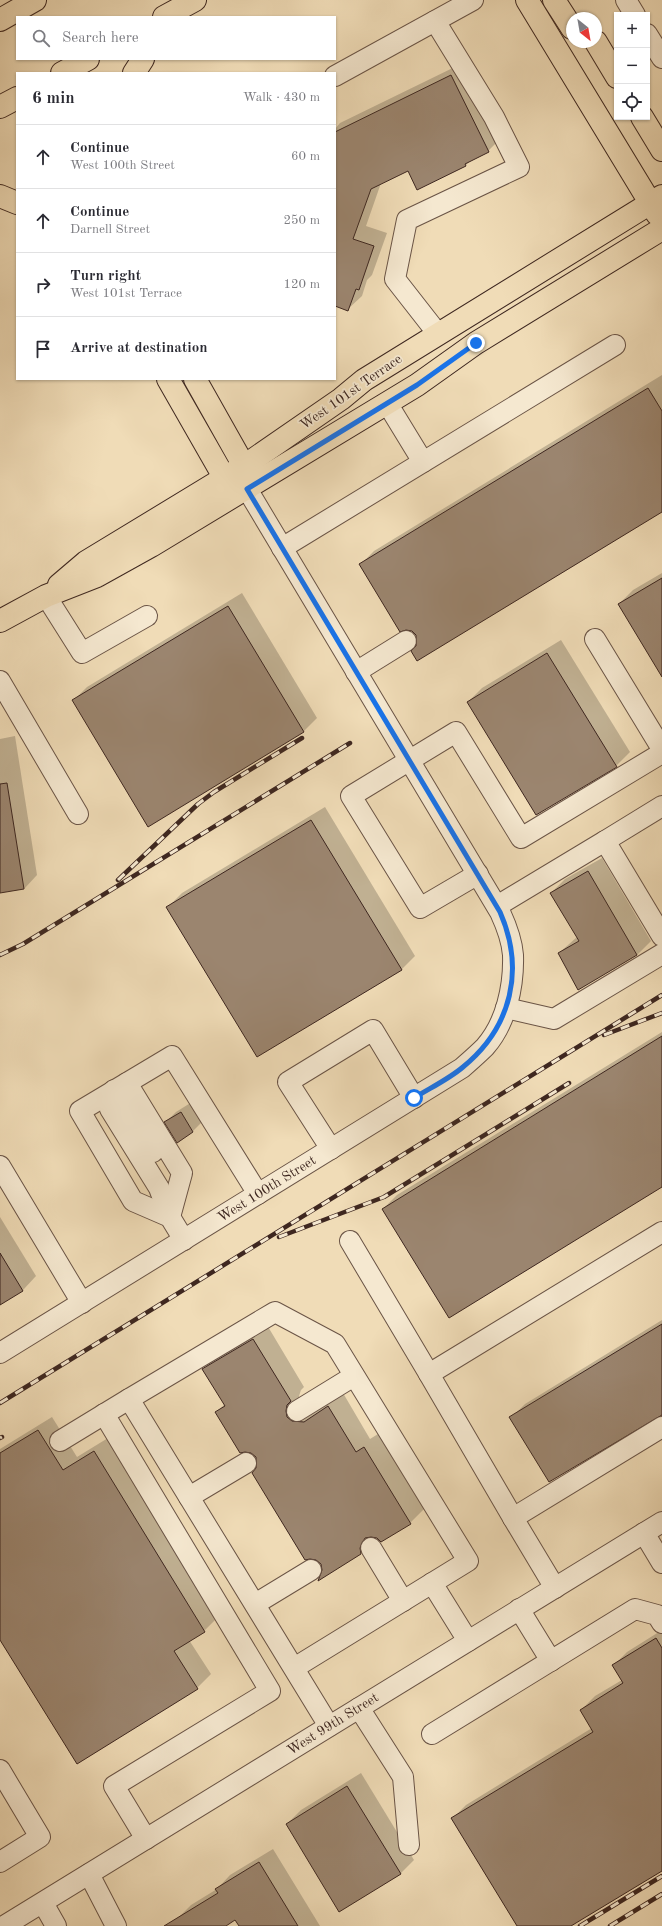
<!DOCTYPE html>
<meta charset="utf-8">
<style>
:root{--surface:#fff;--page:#f2f2f3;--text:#2b2b33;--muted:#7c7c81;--line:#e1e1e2}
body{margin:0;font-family:"Old Standard TT",serif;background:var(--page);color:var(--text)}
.controls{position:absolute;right:12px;top:12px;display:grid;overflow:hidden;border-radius:0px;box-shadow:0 1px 3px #0004}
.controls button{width:36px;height:36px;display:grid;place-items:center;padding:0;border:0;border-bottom:1px solid var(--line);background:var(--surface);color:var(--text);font:20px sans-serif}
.compass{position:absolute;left:566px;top:12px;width:36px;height:36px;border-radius:50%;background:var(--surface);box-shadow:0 1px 3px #0004;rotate:149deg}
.stop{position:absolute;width:12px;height:12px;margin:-9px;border:3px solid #1a73e8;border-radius:50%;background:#fff}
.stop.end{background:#1a73e8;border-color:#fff;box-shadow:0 1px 4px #0008}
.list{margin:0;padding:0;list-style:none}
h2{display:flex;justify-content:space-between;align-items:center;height:52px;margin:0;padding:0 16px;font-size:17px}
h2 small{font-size:13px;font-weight:400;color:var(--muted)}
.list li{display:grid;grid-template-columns:26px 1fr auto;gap:12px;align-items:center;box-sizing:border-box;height:64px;padding:0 16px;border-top:1px solid var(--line)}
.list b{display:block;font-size:15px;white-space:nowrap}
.list p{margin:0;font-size:13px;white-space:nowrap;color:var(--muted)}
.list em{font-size:13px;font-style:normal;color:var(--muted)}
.icon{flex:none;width:22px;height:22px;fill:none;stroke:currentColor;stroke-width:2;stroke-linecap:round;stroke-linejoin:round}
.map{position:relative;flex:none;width:662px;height:1926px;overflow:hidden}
.search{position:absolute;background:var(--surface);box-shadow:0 1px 3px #0004;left:16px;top:16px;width:320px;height:44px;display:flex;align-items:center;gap:10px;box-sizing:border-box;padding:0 14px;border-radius:0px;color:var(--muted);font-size:15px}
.panel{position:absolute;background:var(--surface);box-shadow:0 1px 3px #0004;left:16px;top:72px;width:320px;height:308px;border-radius:0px}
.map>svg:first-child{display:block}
.shadow{fill:#0003}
.building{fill:#9b856f;stroke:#3e2720}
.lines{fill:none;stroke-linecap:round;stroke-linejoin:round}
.minor-casing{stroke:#6a5446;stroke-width:22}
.major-casing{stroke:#3e2720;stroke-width:24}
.highway-casing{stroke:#3e2720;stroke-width:24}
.minor{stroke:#f5e8d0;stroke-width:20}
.major{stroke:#f0dcb7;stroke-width:22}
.highway{stroke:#f0dcb7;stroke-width:22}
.rail-casing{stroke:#3e2720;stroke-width:4.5}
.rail{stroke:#f5e8d0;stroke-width:3;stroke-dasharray:9;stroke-linecap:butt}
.route{stroke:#1a73e8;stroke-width:5}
.labels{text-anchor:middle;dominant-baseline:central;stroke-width:3.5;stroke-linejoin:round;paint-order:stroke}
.street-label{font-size:14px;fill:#3e2720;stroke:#f5e8d0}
</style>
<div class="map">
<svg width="662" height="1926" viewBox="0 0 662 1926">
<rect width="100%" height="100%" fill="#f0dcb7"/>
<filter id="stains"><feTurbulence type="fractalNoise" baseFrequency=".005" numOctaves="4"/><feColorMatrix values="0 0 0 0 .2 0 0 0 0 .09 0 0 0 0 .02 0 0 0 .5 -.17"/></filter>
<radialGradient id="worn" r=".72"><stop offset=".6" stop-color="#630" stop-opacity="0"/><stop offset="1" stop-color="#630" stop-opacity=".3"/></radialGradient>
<g class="shadow">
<polygon points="465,62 502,137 488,151 471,160 466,165 418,189 409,170 381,183 366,226 387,233 372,275 367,280 362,296 348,309 335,305 335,129 340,123"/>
<polygon points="662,375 662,511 417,646 417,635 360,565 374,551"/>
<polygon points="662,573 662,663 619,604 633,590"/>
<polygon points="242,593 317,718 303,732 73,701 87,687"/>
<polygon points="561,640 630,752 616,766 468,702 482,688"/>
<polygon points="15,736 37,875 24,889 0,892 0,739"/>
<polygon points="325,807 415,956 401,970 168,907 182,893"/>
<polygon points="602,858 651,941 637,955 579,989 559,953 577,937 551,893 565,879"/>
<polygon points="662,1032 662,1186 383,1209 397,1195"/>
<polygon points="192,1102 203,1121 193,1131 177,1141 166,1122 176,1112"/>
<polygon points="0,1217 36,1276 23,1290 0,1304"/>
<polygon points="662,1320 662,1413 511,1418 525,1404"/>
<polygon points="267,1325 304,1387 301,1390 299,1396 301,1403 343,1393 370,1439 378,1434 424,1509 410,1523 377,1537 374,1536 375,1539 361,1553 324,1570 322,1564 257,1469 257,1457 216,1412 225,1404 203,1369 217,1355"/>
<polygon points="52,1417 77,1457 108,1438 218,1617 204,1631 189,1640 211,1674 197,1688 0,1639 0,1449"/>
<polygon points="662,1630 662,1870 569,1926 518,1926 452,1819 466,1805 592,1728 581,1710 595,1696 622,1680 613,1666 627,1652"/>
<polygon points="361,1773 414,1860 400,1874 287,1824 301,1810"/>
<polygon points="273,1849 320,1926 240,1926 235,1919 224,1926 181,1926 177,1919 191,1905 217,1889 230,1875"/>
</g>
<g class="building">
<polygon points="451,75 489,152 465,164 466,166 417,190 408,171 371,189 353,239 374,246 359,290 356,289 348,311 335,306 335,132"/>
<polygon points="648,388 662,411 662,512 417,661 411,651 416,646 416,635 412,631 406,630 400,632 359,564"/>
<polygon points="662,578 662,677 618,604"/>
<polygon points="228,606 304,732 148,827 72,700"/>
<polygon points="547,653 617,767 536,815 467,702"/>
<polygon points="7,783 24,889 0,893 0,784"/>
<polygon points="311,820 402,970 257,1057 166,907"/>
<polygon points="588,871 637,955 578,990 558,953 579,941 550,893"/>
<polygon points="662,1036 662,1187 449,1318 382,1209"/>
<polygon points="181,1112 193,1132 177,1143 164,1122"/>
<polygon points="0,1253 23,1291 0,1305"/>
<polygon points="662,1324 662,1415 549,1482 509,1417"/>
<polygon points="253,1339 291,1401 287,1405 286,1411 287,1417 292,1421 304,1422 328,1406 356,1452 364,1447 411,1524 381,1542 377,1538 371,1537 365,1538 360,1548 361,1554 318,1581 322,1570 321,1564 316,1560 310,1559 305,1560 252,1473 256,1468 256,1457 251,1453 245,1452 240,1453 215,1412 225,1406 202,1369"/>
<polygon points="38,1430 63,1470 94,1451 205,1632 174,1651 198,1689 77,1764 0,1640 0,1453"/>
<polygon points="656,1638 662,1648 662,1871 571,1926 517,1926 451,1818 593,1732 580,1710 623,1683 612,1665"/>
<polygon points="347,1786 401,1874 339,1912 286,1824"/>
<polygon points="259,1862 298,1926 239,1926 235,1920 226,1926 164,1926 218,1893 215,1889"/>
</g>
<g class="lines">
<defs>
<g id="minor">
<polyline points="626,0 635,15"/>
<polyline points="435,21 494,117 519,167 407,220 395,279 438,334"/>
<polyline points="647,34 662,58"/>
<polyline points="335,76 473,0"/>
<polyline points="387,403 423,462"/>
<polyline points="282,548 615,345"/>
<polyline points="46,596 82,653 147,616"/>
<polyline points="595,639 662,749"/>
<polyline points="356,672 406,641"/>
<polyline points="0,681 78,814"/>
<polyline points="605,841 662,806"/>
<polyline points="478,874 420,908 351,796 456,732 521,838 662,753"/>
<polyline points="497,906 605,841 662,936"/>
<polyline points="506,1008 554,1019 662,954"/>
<polyline points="127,1083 182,1173 170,1217"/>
<polyline points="114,1090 153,1152"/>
<polyline points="110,1109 159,1188 170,1217"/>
<polyline points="331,1149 288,1082 373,1030 414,1098"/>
<polyline points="0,1166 82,1303"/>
<polyline points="184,1240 170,1217 133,1201 80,1111 172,1056 258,1194"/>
<polyline points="350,1241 429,1374"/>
<path d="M 0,1353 L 462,1068 C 470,1061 478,1054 485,1047 C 506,1023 514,987 513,955 C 512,941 506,925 500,912 L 247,489"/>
<polyline points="297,1411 354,1376"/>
<polyline points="104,1414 270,1691 114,1786 146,1839"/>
<polyline points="60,1441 129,1399"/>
<polyline points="189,1497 246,1463"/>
<polyline points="513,1518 429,1374 662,1232"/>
<polyline points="644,1533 662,1563"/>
<polyline points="371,1548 403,1601"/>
<polyline points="432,1583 468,1641"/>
<polyline points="555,1588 513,1518 662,1427"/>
<polyline points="255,1604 311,1570"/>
<polyline points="519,1609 551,1661"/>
<polyline points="294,1668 468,1561 335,1344 275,1312 129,1399 329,1726"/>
<polyline points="359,1708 403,1777 409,1845"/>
<polyline points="432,1734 635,1609 657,1615 662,1623"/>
<polyline points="0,1770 40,1837 0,1862"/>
<polyline points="89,1874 116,1926"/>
<polyline points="43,1903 56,1926"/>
<polyline points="4,1926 662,1522"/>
</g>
<g id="major">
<polyline points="527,0 657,214"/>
<polyline points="554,0 572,28"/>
<polyline points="596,42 617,77"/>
<polyline points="642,117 662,150"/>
<polyline points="59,585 86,562 244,466 341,399 364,380 662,196"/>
<polyline points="0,621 46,596 97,576 151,546 417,385 476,343 662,229"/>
</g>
<g id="highway">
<polyline points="164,17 195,0"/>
<polyline points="0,20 35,0"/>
<polyline points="62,73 88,59"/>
<polyline points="134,73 143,59"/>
<polyline points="0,107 17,98"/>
<polyline points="0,196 17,203"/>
<polyline points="168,379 224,477 247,489"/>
<polyline points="195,379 244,466 247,489"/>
</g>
</defs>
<use href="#minor" class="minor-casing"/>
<use href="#major" class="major-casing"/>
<use href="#highway" class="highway-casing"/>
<use href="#minor" class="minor"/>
<use href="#major" class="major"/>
<use href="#highway" class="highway"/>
<defs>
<g id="rail">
<polyline points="118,880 198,804 214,792 302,738"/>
<polyline points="0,955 23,944 350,743"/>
<polyline points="604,1035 662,1013"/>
<polyline points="279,1237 384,1197 569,1083"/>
<polyline points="0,1403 662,995"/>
<polyline points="0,1438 2,1437"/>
<polyline points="580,1926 662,1876"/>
<polyline points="610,1926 662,1894"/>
</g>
</defs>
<use href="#rail" class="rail-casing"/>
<use href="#rail" class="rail"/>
</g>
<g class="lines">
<path class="route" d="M 414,1098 C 430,1088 449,1079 463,1067 C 512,1027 525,969 500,912 L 247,489 L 417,385 L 476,343"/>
</g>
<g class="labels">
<g class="street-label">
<text transform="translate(351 392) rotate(-35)">West 101st Terrace</text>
<text transform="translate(267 1189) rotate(-32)">West 100th Street</text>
<text transform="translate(333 1724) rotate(-32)">West 99th Street</text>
</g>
</g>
<rect width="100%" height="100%" filter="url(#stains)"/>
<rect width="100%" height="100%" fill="url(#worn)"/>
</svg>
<div class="controls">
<button>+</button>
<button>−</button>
<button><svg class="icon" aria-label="locate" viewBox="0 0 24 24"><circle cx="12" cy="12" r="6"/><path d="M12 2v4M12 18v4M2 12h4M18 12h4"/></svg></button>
</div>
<svg class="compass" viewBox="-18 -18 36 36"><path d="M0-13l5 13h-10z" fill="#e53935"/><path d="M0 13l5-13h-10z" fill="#7c7c81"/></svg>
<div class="stop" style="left:414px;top:1098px"></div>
<div class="stop end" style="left:476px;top:343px"></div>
<div class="search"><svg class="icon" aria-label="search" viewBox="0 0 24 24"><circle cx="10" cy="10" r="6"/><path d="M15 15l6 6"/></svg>Search here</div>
<section class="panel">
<h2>6 min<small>Walk · 430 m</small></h2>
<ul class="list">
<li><svg class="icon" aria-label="ahead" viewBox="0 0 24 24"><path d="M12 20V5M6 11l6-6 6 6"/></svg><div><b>Continue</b><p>West 100th Street</p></div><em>60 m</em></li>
<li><svg class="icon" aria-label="ahead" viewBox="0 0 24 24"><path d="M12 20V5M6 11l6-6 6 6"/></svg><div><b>Continue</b><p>Darnell Street</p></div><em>250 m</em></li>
<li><svg class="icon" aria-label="right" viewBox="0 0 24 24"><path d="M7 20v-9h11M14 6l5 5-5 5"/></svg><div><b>Turn right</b><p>West 101st Terrace</p></div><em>120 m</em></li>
<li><svg class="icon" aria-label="arrive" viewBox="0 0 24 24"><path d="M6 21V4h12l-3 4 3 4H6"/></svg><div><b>Arrive at destination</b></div></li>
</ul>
</section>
</div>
